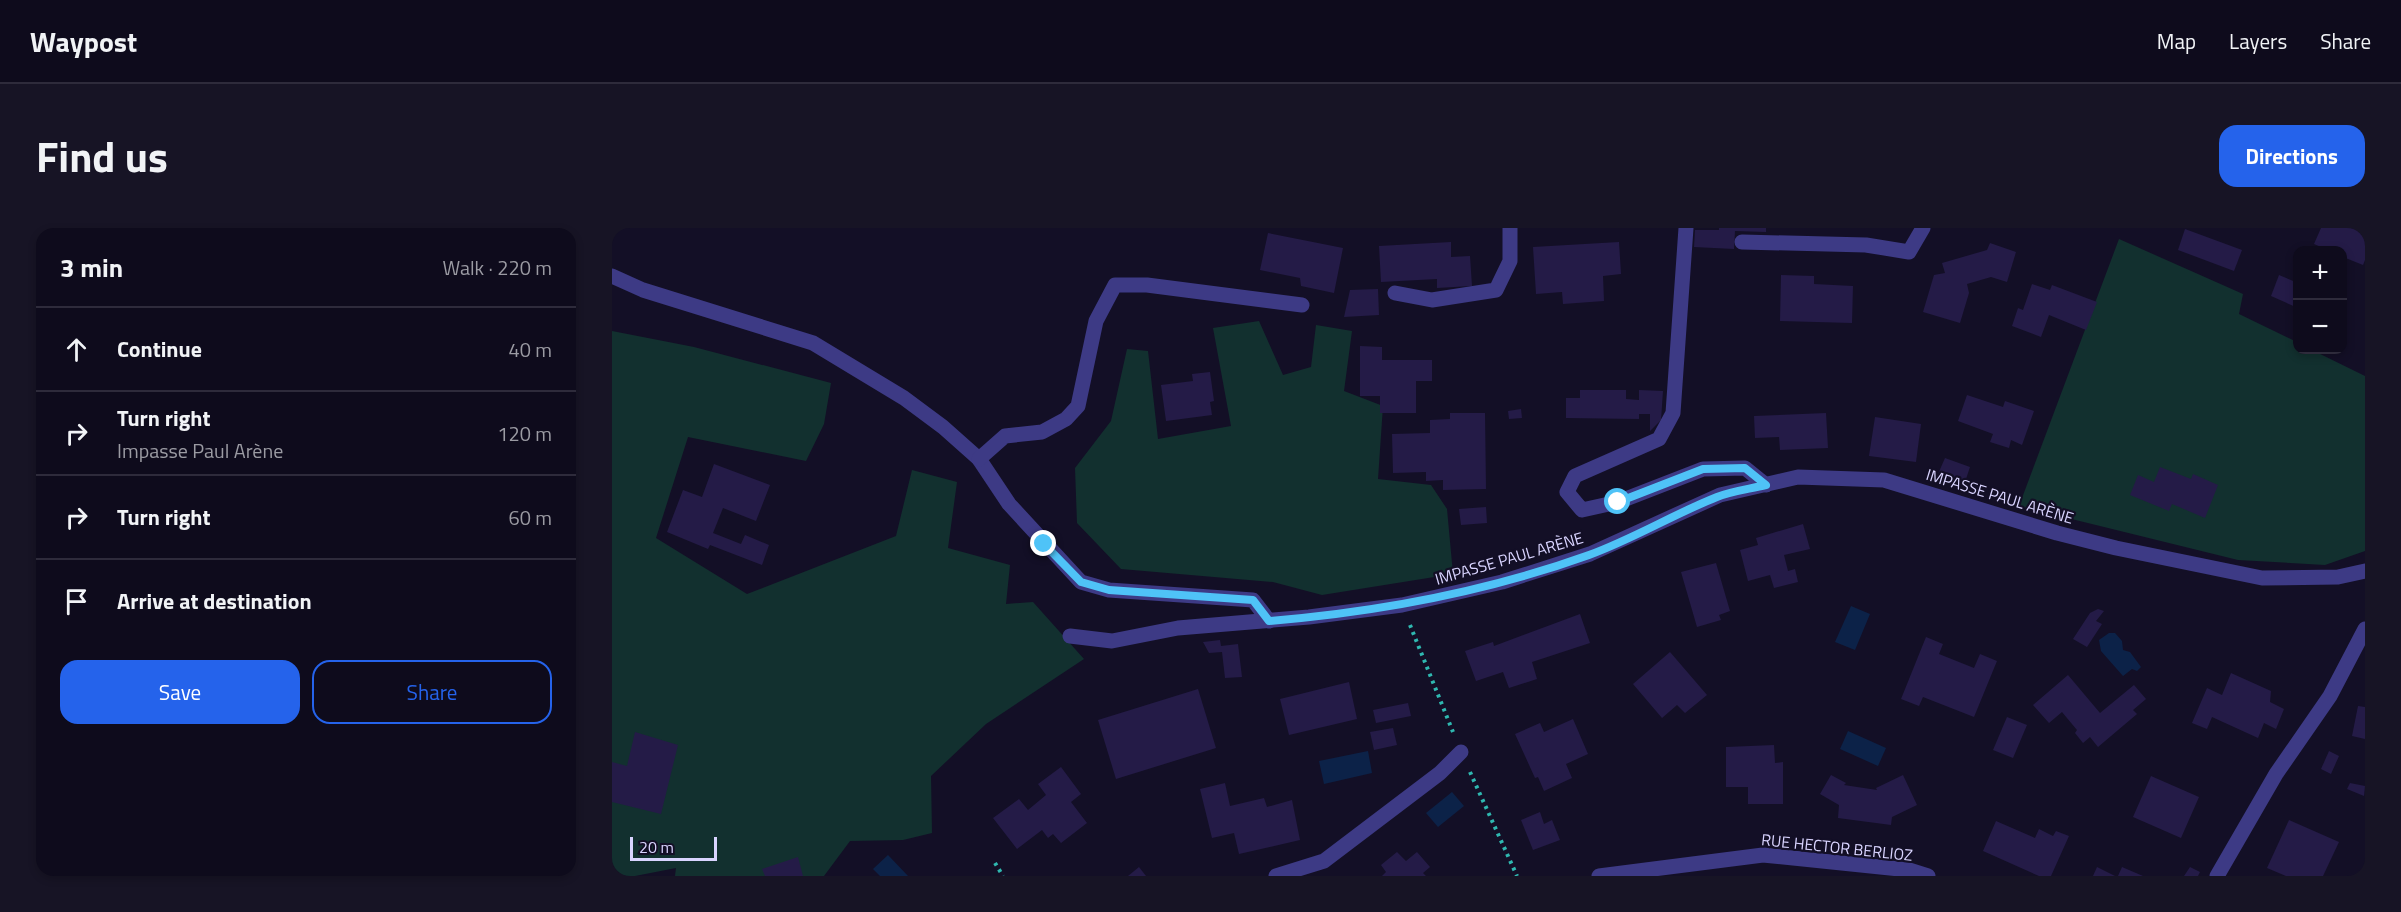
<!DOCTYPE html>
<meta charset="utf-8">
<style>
:root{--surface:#0e0b1c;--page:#171425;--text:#f1f3f6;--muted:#9b9ba3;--line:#2e2b3b;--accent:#2563eb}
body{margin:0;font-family:"Titillium Web",sans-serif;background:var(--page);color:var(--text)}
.controls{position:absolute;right:18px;top:18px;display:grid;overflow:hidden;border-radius:12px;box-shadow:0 3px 9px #0003}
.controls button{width:54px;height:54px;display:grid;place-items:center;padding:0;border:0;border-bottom:2px solid var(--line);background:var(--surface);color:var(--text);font:30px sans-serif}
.scale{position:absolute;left:18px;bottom:15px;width:87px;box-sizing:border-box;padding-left:6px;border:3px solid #d9d4ff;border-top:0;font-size:16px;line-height:21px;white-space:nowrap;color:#d9d4ff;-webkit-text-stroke:4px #130f26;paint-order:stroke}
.stop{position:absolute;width:18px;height:18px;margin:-14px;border:4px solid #4fc3f7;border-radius:50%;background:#fff}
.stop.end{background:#4fc3f7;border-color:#fff;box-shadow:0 2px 6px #0008}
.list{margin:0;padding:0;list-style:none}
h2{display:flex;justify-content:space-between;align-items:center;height:78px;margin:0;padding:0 24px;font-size:26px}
h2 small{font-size:20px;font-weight:400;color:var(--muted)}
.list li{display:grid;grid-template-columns:39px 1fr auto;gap:18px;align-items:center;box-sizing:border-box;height:84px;padding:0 24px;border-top:2px solid var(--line)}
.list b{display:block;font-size:22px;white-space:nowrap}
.list p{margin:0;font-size:20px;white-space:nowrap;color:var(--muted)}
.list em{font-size:20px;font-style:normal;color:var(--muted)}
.actions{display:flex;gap:12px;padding:18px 24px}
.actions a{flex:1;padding:14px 0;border:2px solid var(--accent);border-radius:18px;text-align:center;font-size:21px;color:var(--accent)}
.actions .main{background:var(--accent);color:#fff}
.icon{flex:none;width:33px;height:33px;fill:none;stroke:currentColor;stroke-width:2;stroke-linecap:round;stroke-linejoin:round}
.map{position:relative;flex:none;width:1753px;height:648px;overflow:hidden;border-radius:18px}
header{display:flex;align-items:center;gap:36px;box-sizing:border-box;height:84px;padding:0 30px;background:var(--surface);border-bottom:2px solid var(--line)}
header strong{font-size:28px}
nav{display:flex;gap:33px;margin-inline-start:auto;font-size:21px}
.intro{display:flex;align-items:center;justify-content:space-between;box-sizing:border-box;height:144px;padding:0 36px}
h1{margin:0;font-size:42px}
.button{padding:15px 27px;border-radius:18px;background:var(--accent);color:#fff;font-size:21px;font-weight:700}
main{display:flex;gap:36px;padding:0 36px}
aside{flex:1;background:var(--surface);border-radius:18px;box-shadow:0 3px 9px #0003}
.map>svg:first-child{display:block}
.green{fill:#12302f}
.water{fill:#0c2248}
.building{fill:#241b47}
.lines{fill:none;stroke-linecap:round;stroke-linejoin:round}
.path{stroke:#2fb8b0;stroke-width:4;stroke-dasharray:3 4.5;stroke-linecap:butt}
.lane{stroke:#3d3a85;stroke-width:15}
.street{stroke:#3d3a85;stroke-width:15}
.route{stroke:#4fc3f7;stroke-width:8}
.labels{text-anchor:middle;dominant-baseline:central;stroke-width:4.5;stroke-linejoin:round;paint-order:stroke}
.street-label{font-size:16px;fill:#d9d4ff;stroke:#130f26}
</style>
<header>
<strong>Waypost</strong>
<nav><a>Map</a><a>Layers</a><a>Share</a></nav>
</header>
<div class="intro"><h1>Find us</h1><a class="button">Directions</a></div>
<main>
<aside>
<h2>3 min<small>Walk · 220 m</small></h2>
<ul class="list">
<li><svg class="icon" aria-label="ahead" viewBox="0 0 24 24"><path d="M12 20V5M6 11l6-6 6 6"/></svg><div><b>Continue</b></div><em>40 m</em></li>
<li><svg class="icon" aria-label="right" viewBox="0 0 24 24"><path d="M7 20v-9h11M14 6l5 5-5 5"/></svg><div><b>Turn right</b><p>Impasse Paul Arène</p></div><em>120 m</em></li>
<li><svg class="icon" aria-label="right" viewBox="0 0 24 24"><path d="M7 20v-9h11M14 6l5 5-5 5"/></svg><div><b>Turn right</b></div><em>60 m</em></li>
<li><svg class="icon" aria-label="arrive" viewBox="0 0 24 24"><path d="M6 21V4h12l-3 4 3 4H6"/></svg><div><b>Arrive at destination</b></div></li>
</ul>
<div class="actions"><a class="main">Save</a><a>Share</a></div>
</aside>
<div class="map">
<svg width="1753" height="648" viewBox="0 0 1753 648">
<rect width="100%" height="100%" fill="#130f26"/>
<g class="green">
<polygon points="1507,11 1631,66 1627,86 1685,114 1686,122 1700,122 1753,148 1753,323 1713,337 1626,332 1407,278"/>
<polygon points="647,93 671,147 699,139 704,97 740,103 732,163 771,178 766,251 819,257 835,281 841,346 710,367 661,354 509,341 465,295 463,240 499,193 515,121 536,123 546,211 619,198 601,100"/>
<polygon points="0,103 82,119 219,155 212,196 194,233 76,209 44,310 135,366 284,308 300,242 345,254 336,320 398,337 394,376 421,374 472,431 374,496 319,548 320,605 291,612 238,613 212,648 63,648 64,640 23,648 0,648"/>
</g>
<g class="water">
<polygon points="1239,378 1258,386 1243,422 1223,414"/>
<polygon points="1497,405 1503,405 1510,413 1511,422 1518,424 1529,439 1525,443 1520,441 1511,448 1489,423 1487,412"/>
<polygon points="1236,503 1274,520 1266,538 1228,521"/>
<polygon points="756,523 760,545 712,556 707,533"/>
<polygon points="840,564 852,578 826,599 814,585"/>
<polygon points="276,627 296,648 268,648 261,641"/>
</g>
<g class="building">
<polygon points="1107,0 1154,0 1154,4 1123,3 1122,21 1082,19 1083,2 1107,2"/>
<polygon points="1709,0 1753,0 1753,32 1751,37 1731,29 1731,22 1716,22 1702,16"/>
<polygon points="1573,1 1630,22 1622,43 1566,22"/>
<polygon points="656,5 731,20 722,65 689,58 688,50 648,42"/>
<polygon points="839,14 839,29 858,28 860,58 825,60 825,51 769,54 767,18"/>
<polygon points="1007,14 1009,46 991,48 992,73 951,76 950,64 924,66 921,19"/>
<polygon points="1378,15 1404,24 1395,54 1379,49 1355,56 1357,65 1348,95 1311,84 1322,47 1333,45 1330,35 1375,22"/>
<polygon points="1169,47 1202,48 1202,56 1241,58 1240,95 1168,93"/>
<polygon points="1667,47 1686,55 1686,80 1659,68"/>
<polygon points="1420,56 1438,62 1440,57 1485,74 1474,102 1437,87 1429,109 1400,98 1406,80 1411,82"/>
<polygon points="766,61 767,87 732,89 738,62"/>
<polygon points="748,118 770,119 770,132 820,132 820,153 804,153 804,185 768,185 768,168 748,168"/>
<polygon points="598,144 602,173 598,174 600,187 554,193 549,157 581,153 580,146"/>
<polygon points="968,162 1014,162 1014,171 1027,172 1027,162 1051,163 1049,192 1038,203 1038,186 1027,186 1027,191 954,190 954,170 968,170"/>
<polygon points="1355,167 1391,179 1393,173 1422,183 1410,217 1399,212 1397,220 1378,214 1381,206 1346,193"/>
<polygon points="909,181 910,190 897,191 896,183"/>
<polygon points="838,185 873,185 874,261 831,262 831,252 814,253 814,244 781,245 780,206 818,205 818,192 838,191"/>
<polygon points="1214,185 1216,220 1168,222 1167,209 1143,210 1142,188"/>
<polygon points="1263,189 1309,196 1304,234 1257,228"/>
<polygon points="1333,230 1358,239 1353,254 1326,246"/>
<polygon points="102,236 158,257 144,293 111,280 101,305 129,316 133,307 157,317 150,337 98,317 96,321 55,304 71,262 90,269"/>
<polygon points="1548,239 1579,251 1581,246 1606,257 1593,290 1560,276 1557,283 1518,267 1526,247 1542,254"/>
<polygon points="874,279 875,295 849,297 847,281"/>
<polygon points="1191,296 1198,321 1172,327 1176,343 1183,341 1186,354 1162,360 1158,347 1136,353 1128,322 1146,317 1144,310"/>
<polygon points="1104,335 1118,383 1107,387 1109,392 1085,399 1069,344"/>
<polygon points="1486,381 1492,383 1484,393 1490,396 1475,419 1461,411 1478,385"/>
<polygon points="968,386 978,415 920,434 925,451 897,460 891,444 864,453 853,423 881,414 882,418"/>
<polygon points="1314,409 1331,416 1327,426 1362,440 1368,426 1385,433 1362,489 1311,469 1307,478 1289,471"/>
<polygon points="608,412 609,418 626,416 630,449 613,450 610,424 597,425 591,414"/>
<polygon points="1058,424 1095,467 1073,485 1065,477 1050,490 1021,456"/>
<polygon points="1619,445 1659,463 1658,474 1672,481 1664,501 1652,495 1646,510 1600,489 1595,501 1580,495 1595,460 1610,467"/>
<polygon points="1456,447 1488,485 1522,457 1534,471 1521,482 1525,486 1486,519 1478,509 1471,515 1463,505 1465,502 1450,484 1437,495 1421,477"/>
<polygon points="737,454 745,491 677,507 668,471"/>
<polygon points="586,461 604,520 504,551 486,492"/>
<polygon points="796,475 799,488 764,495 761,482"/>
<polygon points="1746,478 1753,479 1753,511 1740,508"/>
<polygon points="1395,489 1415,497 1401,530 1381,522"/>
<polygon points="961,491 976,526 954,536 960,550 932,563 926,549 923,550 903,506 928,495 932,504"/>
<polygon points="781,500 785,517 762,522 758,504"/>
<polygon points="23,504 66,517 49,586 0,574 0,534 15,538"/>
<polygon points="1162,517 1163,535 1171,534 1171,576 1136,576 1136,559 1114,559 1114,519"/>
<polygon points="1717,523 1727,528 1719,546 1709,541"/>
<polygon points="449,539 469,566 459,574 475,595 449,615 441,606 436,610 430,602 405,621 381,590 407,571 416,582 434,567 426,556"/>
<polygon points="1219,547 1234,555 1232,557 1265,562 1264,560 1291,547 1305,577 1280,589 1279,597 1226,590 1227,577 1208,566"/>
<polygon points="1539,548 1587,569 1569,610 1521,589"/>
<polygon points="613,555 618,578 652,570 655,579 680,572 688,612 627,626 622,605 600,610 588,561"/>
<polygon points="1738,555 1753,558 1752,568 1735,561"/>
<polygon points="928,584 932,596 940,592 948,612 921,622 909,592"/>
<polygon points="1677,592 1727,614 1711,648 1674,648 1655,640"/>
<polygon points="1384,593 1423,610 1427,601 1441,608 1444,603 1457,608 1439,648 1427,648 1371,623"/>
<polygon points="785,624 794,633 805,624 818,639 811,645 814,648 770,648 774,644 769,637"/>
<polygon points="186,629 191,648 153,648 150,641"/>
<polygon points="527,639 534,648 516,648"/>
<polygon points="1485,639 1503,648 1481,648"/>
<polygon points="1510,639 1531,648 1506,648"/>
<polygon points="1578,639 1588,644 1586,648 1572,648"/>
</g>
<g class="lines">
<g class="path">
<polyline points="798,397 841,504"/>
<polyline points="858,544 905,648"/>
<polyline points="383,635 391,648"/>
</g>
<g class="lane">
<polyline points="1074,0 1061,185 1047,211 963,248 955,264 970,282 1006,274 1091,241 1133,240 1154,257"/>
<polyline points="1130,14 1254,17 1297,24 1311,0"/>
<polyline points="0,48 31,62 201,115 292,170 331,199 367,231 397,276 469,354 497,362 641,372 657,393"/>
<polyline points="783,65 820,72 884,62 898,33 898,0"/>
<polyline points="367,231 393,208 430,204 454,191 466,178 484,93 503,57 535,57 690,77"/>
<polyline points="664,648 712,633 828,545 849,524"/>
<polyline points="1605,648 1664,546 1718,468 1753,401"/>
</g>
<g class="street">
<polyline points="458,408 500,413 566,400 697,389 790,377 890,354 978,326 1108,267 1186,249 1272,252 1445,305 1504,320 1650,350 1726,349 1753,343"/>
<polyline points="987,648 1151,627 1297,642 1316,648"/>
</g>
</g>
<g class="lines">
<path class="route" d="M 432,316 L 469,354 L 497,362 L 641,372 L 657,393 C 766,384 874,364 977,327 C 1021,311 1062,286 1105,269 C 1120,263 1138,261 1154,257 L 1133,240 L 1091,241 L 1006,274"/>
</g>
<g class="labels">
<g class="street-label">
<text transform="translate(1388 268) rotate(17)">IMPASSE PAUL ARÈNE</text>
<text transform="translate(897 330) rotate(-16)">IMPASSE PAUL ARÈNE</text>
<text transform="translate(1225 619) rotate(6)">RUE HECTOR BERLIOZ</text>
</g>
</g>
</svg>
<div class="controls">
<button>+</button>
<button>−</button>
</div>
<div class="scale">20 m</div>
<div class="stop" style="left:1006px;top:274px"></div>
<div class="stop end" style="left:432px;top:316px"></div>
</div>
</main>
